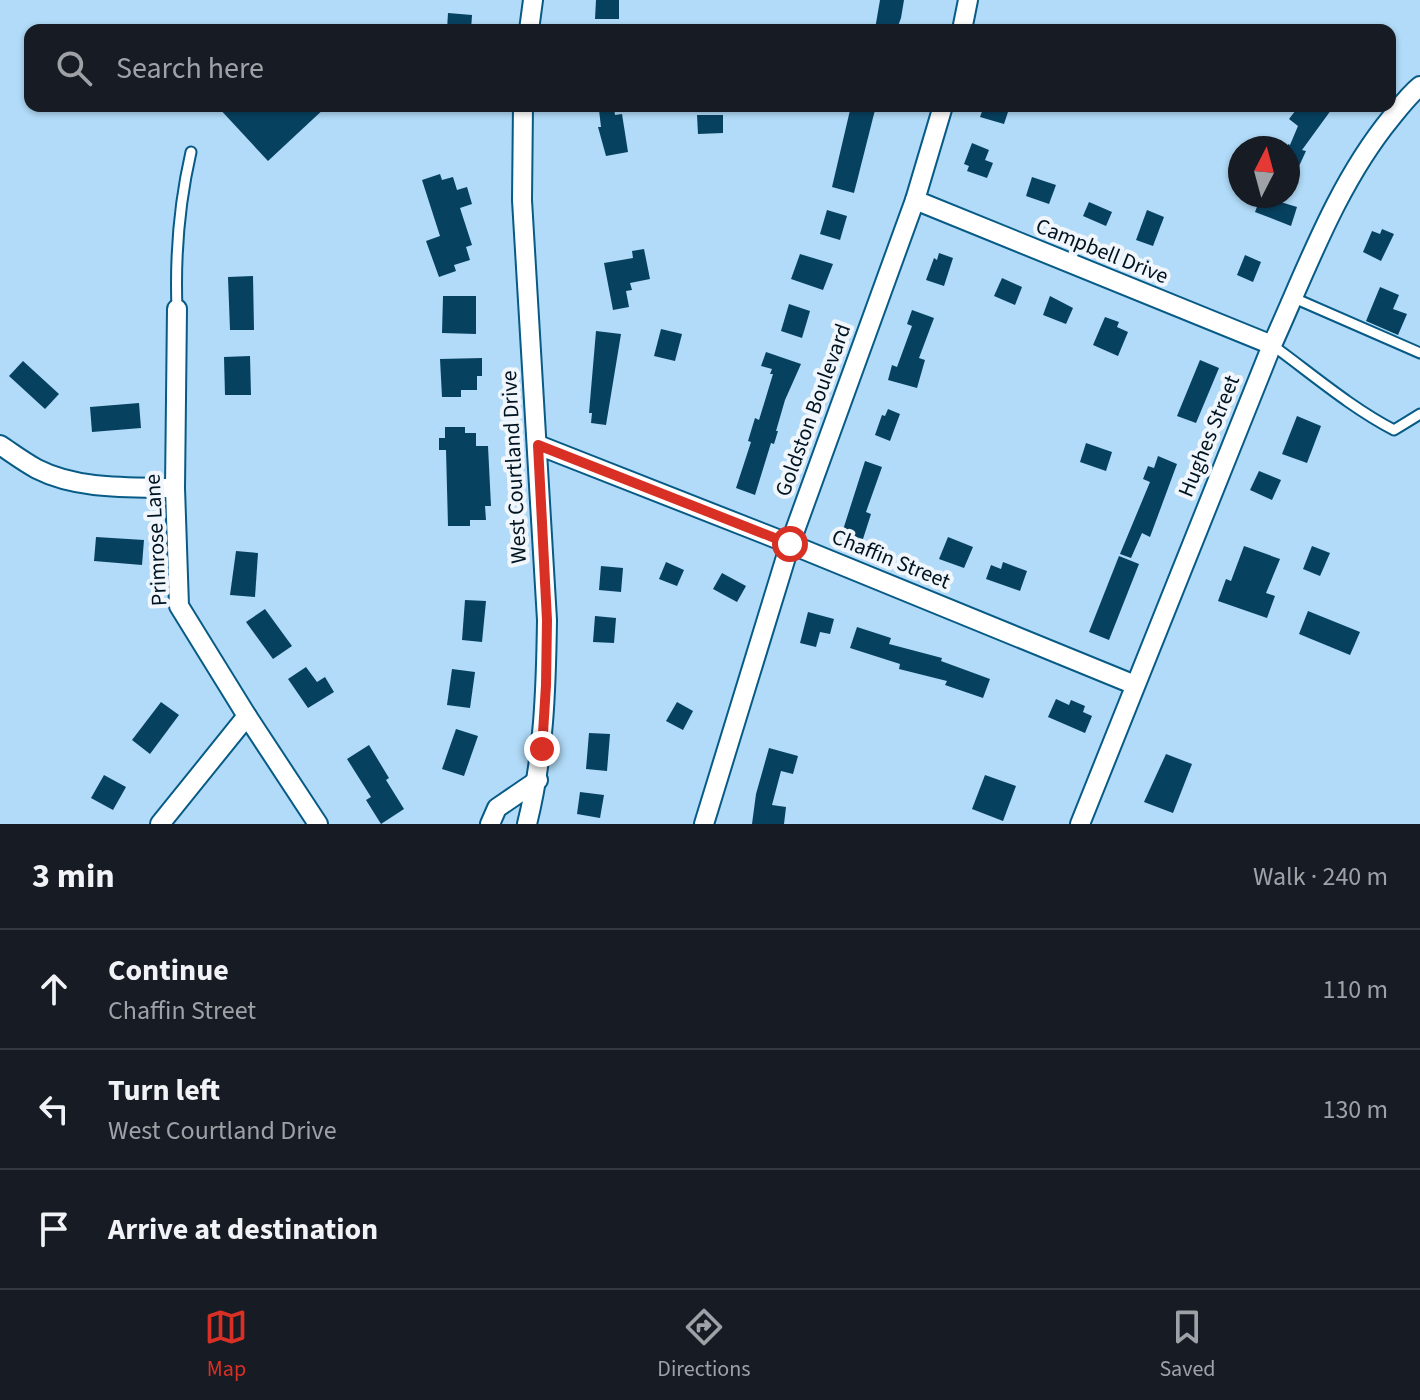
<!DOCTYPE html>
<meta charset="utf-8">
<style>
:root{--surface:#171b24;--page:#242831;--text:#f1f3f6;--muted:#9ea1a6;--line:#363941;--accent:#d93025}
body{margin:0;font-family:"Source Sans 3",sans-serif;background:var(--page);color:var(--text)}
.compass{position:absolute;left:1228px;top:136px;width:72px;height:72px;border-radius:50%;background:var(--surface);box-shadow:0 2px 6px #0004;rotate:6deg}
.stop{position:absolute;width:24px;height:24px;margin:-18px;border:6px solid #d93025;border-radius:50%;background:#fff}
.stop.end{background:#d93025;border-color:#fff;box-shadow:0 2px 8px #0008}
.list{margin:0;padding:0;list-style:none}
h2{display:flex;justify-content:space-between;align-items:center;height:104px;margin:0;padding:0 32px;font-size:34px}
h2 small{font-size:26px;font-weight:400;color:var(--muted)}
.list li{display:grid;grid-template-columns:52px 1fr auto;gap:24px;align-items:center;box-sizing:border-box;height:120px;padding:0 32px;border-top:2px solid var(--line)}
.list b{display:block;font-size:30px;white-space:nowrap}
.list p{margin:0;font-size:26px;white-space:nowrap;color:var(--muted)}
.list em{font-size:26px;font-style:normal;color:var(--muted)}
.icon{flex:none;width:44px;height:44px;fill:none;stroke:currentColor;stroke-width:2;stroke-linecap:round;stroke-linejoin:round}
.map{position:relative;flex:none;width:1420px;height:824px;overflow:hidden}
.search{position:absolute;background:var(--surface);box-shadow:0 2px 6px #0004;left:24px;right:24px;top:24px;height:88px;display:flex;align-items:center;gap:20px;box-sizing:border-box;padding:0 28px;border-radius:16px;color:var(--muted);font-size:30px}
.sheet{height:464px;background:var(--surface)}
nav{display:flex;justify-content:space-around;align-items:center;box-sizing:border-box;height:112px;border-top:2px solid var(--line);background:var(--surface);font-size:22px;color:var(--muted)}
nav a{display:grid;justify-items:center;gap:4px}
nav .on{color:var(--accent)}
.map>svg:first-child{display:block}
.building{fill:#074160}
.lines{fill:none;stroke-linecap:round;stroke-linejoin:round}
.service-casing{stroke:#075b86;stroke-width:13}
.minor-casing{stroke:#075b86;stroke-width:22}
.service{stroke:#fff;stroke-width:9}
.minor{stroke:#fff;stroke-width:18}
.route{stroke:#d93025;stroke-width:10}
.labels{text-anchor:middle;dominant-baseline:central;stroke-width:8;stroke-linejoin:round;paint-order:stroke}
.street-label{font-size:22px;fill:#001320;stroke:#f0f6fb}
</style>
<div class="map">
<svg width="1420" height="824" viewBox="0 0 1420 824">
<rect width="100%" height="100%" fill="#b1dbf8"/>
<g class="building">
<polygon points="596,0 619,0 619,19 595,19"/>
<polygon points="880,0 904,0 901,18 898,26 894,25 893,30 875,29"/>
<polygon points="448,13 472,15 471,30 447,30"/>
<polygon points="217,106 327,106 268,161"/>
<polygon points="851,106 876,106 854,193 832,187"/>
<polygon points="984,106 1010,106 1004,124 980,117"/>
<polygon points="1299,106 1334,106 1302,150 1306,151 1289,188 1288,144 1290,145 1298,126 1289,119"/>
<polygon points="614,107 615,115 622,114 628,152 606,156 598,127 601,127 599,110"/>
<polygon points="697,115 723,115 723,133 698,134"/>
<polygon points="972,143 989,150 985,160 993,163 987,178 967,171 969,166 964,164"/>
<polygon points="440,174 442,180 453,177 457,190 467,187 472,204 460,208 472,245 466,247 470,260 454,265 456,271 439,277 426,241 440,236 422,180"/>
<polygon points="1032,177 1056,185 1049,204 1026,196"/>
<polygon points="1261,196 1297,207 1291,226 1255,212"/>
<polygon points="1089,202 1112,212 1106,226 1083,216"/>
<polygon points="827,210 847,216 840,240 820,234"/>
<polygon points="1147,210 1164,217 1153,246 1136,240"/>
<polygon points="1382,229 1394,234 1381,261 1363,252 1372,231 1380,234"/>
<polygon points="644,249 650,279 630,283 632,290 626,291 629,307 613,310 604,263 633,258 632,251"/>
<polygon points="939,253 953,258 944,286 926,280 934,258 937,260"/>
<polygon points="800,254 833,264 823,290 791,279"/>
<polygon points="1245,255 1261,262 1253,282 1237,275"/>
<polygon points="253,276 254,330 230,330 228,277"/>
<polygon points="1002,278 1022,287 1015,305 994,296"/>
<polygon points="1380,287 1399,295 1393,309 1407,314 1398,335 1366,321"/>
<polygon points="443,296 476,296 476,334 442,333"/>
<polygon points="1050,296 1073,308 1066,324 1043,315"/>
<polygon points="789,304 810,311 802,338 781,331"/>
<polygon points="912,310 934,318 919,358 925,360 917,388 888,380 892,365 897,367 912,326 907,324"/>
<polygon points="1105,317 1119,322 1117,327 1128,332 1118,356 1093,345"/>
<polygon points="661,329 682,334 675,361 654,356"/>
<polygon points="596,331 621,334 606,425 591,423 592,413 589,413"/>
<polygon points="766,352 801,364 785,400 776,431 778,431 774,444 771,443 755,495 736,488 751,442 748,441 755,418 759,420 773,374 770,374 772,369 761,366"/>
<polygon points="250,356 251,395 225,395 224,357"/>
<polygon points="482,358 482,376 477,376 477,390 461,390 461,397 442,397 440,359"/>
<polygon points="1200,360 1219,368 1196,423 1177,416"/>
<polygon points="23,361 59,394 45,409 9,376"/>
<polygon points="139,403 141,428 92,432 90,407"/>
<polygon points="888,409 900,414 890,441 875,435 882,415 885,416"/>
<polygon points="1297,416 1321,426 1307,463 1282,454"/>
<polygon points="445,427 465,427 465,433 476,433 476,446 488,446 491,506 485,506 486,520 470,520 470,526 448,526 446,450 439,450 439,438 445,438"/>
<polygon points="1086,443 1112,452 1106,471 1080,462"/>
<polygon points="1158,456 1177,464 1150,537 1142,533 1131,558 1120,554 1150,482 1143,479 1148,466 1154,468"/>
<polygon points="865,461 882,467 866,512 871,514 863,539 842,533"/>
<polygon points="1259,471 1281,480 1272,500 1250,490"/>
<polygon points="96,537 144,540 142,565 94,561"/>
<polygon points="948,537 973,547 964,568 939,559"/>
<polygon points="1244,546 1280,559 1266,593 1275,596 1267,618 1218,601 1226,579 1231,581"/>
<polygon points="1312,546 1330,553 1320,576 1303,569"/>
<polygon points="236,551 258,553 255,597 230,595"/>
<polygon points="1119,556 1139,564 1109,640 1089,632"/>
<polygon points="666,562 684,570 677,586 659,579"/>
<polygon points="1003,562 1027,571 1020,591 986,579 991,565 1001,569"/>
<polygon points="601,566 623,568 621,592 599,590"/>
<polygon points="722,573 746,586 737,602 713,589"/>
<polygon points="465,600 486,601 482,642 462,640"/>
<polygon points="265,609 292,646 273,659 246,622"/>
<polygon points="1308,611 1360,632 1350,655 1299,634"/>
<polygon points="808,612 834,619 830,634 820,632 816,647 800,643"/>
<polygon points="595,616 616,618 614,643 593,642"/>
<polygon points="857,627 891,638 889,644 942,658 941,661 990,679 983,698 945,685 947,681 899,669 900,664 850,648"/>
<polygon points="306,667 317,682 325,677 334,692 308,708 288,679"/>
<polygon points="452,669 475,672 470,708 447,705"/>
<polygon points="1056,699 1069,705 1071,700 1085,706 1083,712 1092,716 1085,733 1048,717"/>
<polygon points="161,702 179,715 150,754 132,740"/>
<polygon points="677,702 693,711 683,730 666,721"/>
<polygon points="456,729 478,736 464,776 442,769"/>
<polygon points="589,733 610,734 607,771 586,769"/>
<polygon points="369,745 389,778 386,780 404,809 381,824 366,800 371,797 347,759"/>
<polygon points="769,748 798,756 793,774 781,771 772,805 786,807 784,824 752,824 756,794"/>
<polygon points="1166,754 1192,764 1173,813 1144,802"/>
<polygon points="104,775 126,787 113,810 91,798"/>
<polygon points="985,775 1016,786 1003,821 972,809"/>
<polygon points="580,792 604,795 600,818 577,814"/>
</g>
<g class="lines">
<defs>
<g id="service">
<polyline points="1294,298 1420,353"/>
<path d="M 177,309 C 175,256 179,204 191,152"/>
<path d="M 1272,345 C 1312,374 1350,407 1394,430 L 1420,414"/>
</g>
<g id="minor">
<polyline points="529,30 533,0"/>
<polyline points="962,30 968,0"/>
<path d="M 523,106 L 522,200 L 547,620 C 546,689 544,756 527,824"/>
<polyline points="915,200 1272,345"/>
<polyline points="177,309 175,488 179,606 247,716 318,824"/>
<path d="M 0,445 C 12,453 24,462 37,469 C 78,490 130,487 175,488"/>
<polyline points="538,445 790,544 1135,685"/>
<polyline points="160,824 247,716"/>
<polyline points="490,824 497,808 538,780"/>
<polyline points="704,824 790,544 915,200 943,106"/>
<path d="M 1080,824 L 1272,345 C 1307,268 1337,184 1391,118 C 1400,107 1409,95 1420,86"/>
</g>
</defs>
<use href="#service" class="service-casing"/>
<use href="#minor" class="minor-casing"/>
<use href="#service" class="service"/>
<use href="#minor" class="minor"/>
</g>
<g class="lines">
<polyline class="route" points="542,749 546,685 547,620 538,445 790,544"/>
</g>
<g class="labels">
<g class="street-label">
<text transform="translate(1102 251) rotate(22)">Campbell Drive</text>
<text transform="translate(813 410) rotate(-70)">Goldston Boulevard</text>
<text transform="translate(1209 436) rotate(-68)">Hughes Street</text>
<text transform="translate(514 467) rotate(-93)">West Courtland Drive</text>
<text transform="translate(156 540) rotate(-93)">Primrose Lane</text>
<text transform="translate(891 559) rotate(22)">Chaffin Street</text>
</g>
</g>
</svg>
<svg class="compass" viewBox="-18 -18 36 36"><path d="M0-13l5 13h-10z" fill="#e53935"/><path d="M0 13l5-13h-10z" fill="#9ea1a6"/></svg>
<div class="stop" style="left:790px;top:544px"></div>
<div class="stop end" style="left:542px;top:749px"></div>
<div class="search"><svg class="icon" aria-label="search" viewBox="0 0 24 24"><circle cx="10" cy="10" r="6"/><path d="M15 15l6 6"/></svg>Search here</div>
</div>
<section class="sheet">
<h2>3 min<small>Walk · 240 m</small></h2>
<ul class="list">
<li><svg class="icon" aria-label="ahead" viewBox="0 0 24 24"><path d="M12 20V5M6 11l6-6 6 6"/></svg><div><b>Continue</b><p>Chaffin Street</p></div><em>110 m</em></li>
<li><svg class="icon" aria-label="left" viewBox="0 0 24 24"><path d="M17 20v-9H6M10 6l-5 5 5 5"/></svg><div><b>Turn left</b><p>West Courtland Drive</p></div><em>130 m</em></li>
<li><svg class="icon" aria-label="arrive" viewBox="0 0 24 24"><path d="M6 21V4h12l-3 4 3 4H6"/></svg><div><b>Arrive at destination</b></div></li>
</ul>
</section>
<nav>
<a class="on"><svg class="icon" aria-label="map" viewBox="0 0 24 24"><path d="M3 6l6-2 6 2 6-2v14l-6 2-6-2-6 2zM9 4v14M15 6v14"/></svg>Map</a>
<a><svg class="icon" aria-label="directions" viewBox="0 0 24 24"><path d="M12 3l9 9-9 9-9-9zM9 14v-3h6M13 9l2 2-2 2"/></svg>Directions</a>
<a><svg class="icon" aria-label="saved" viewBox="0 0 24 24"><path d="M7 4h10v16l-5-4-5 4z"/></svg>Saved</a>
</nav>
